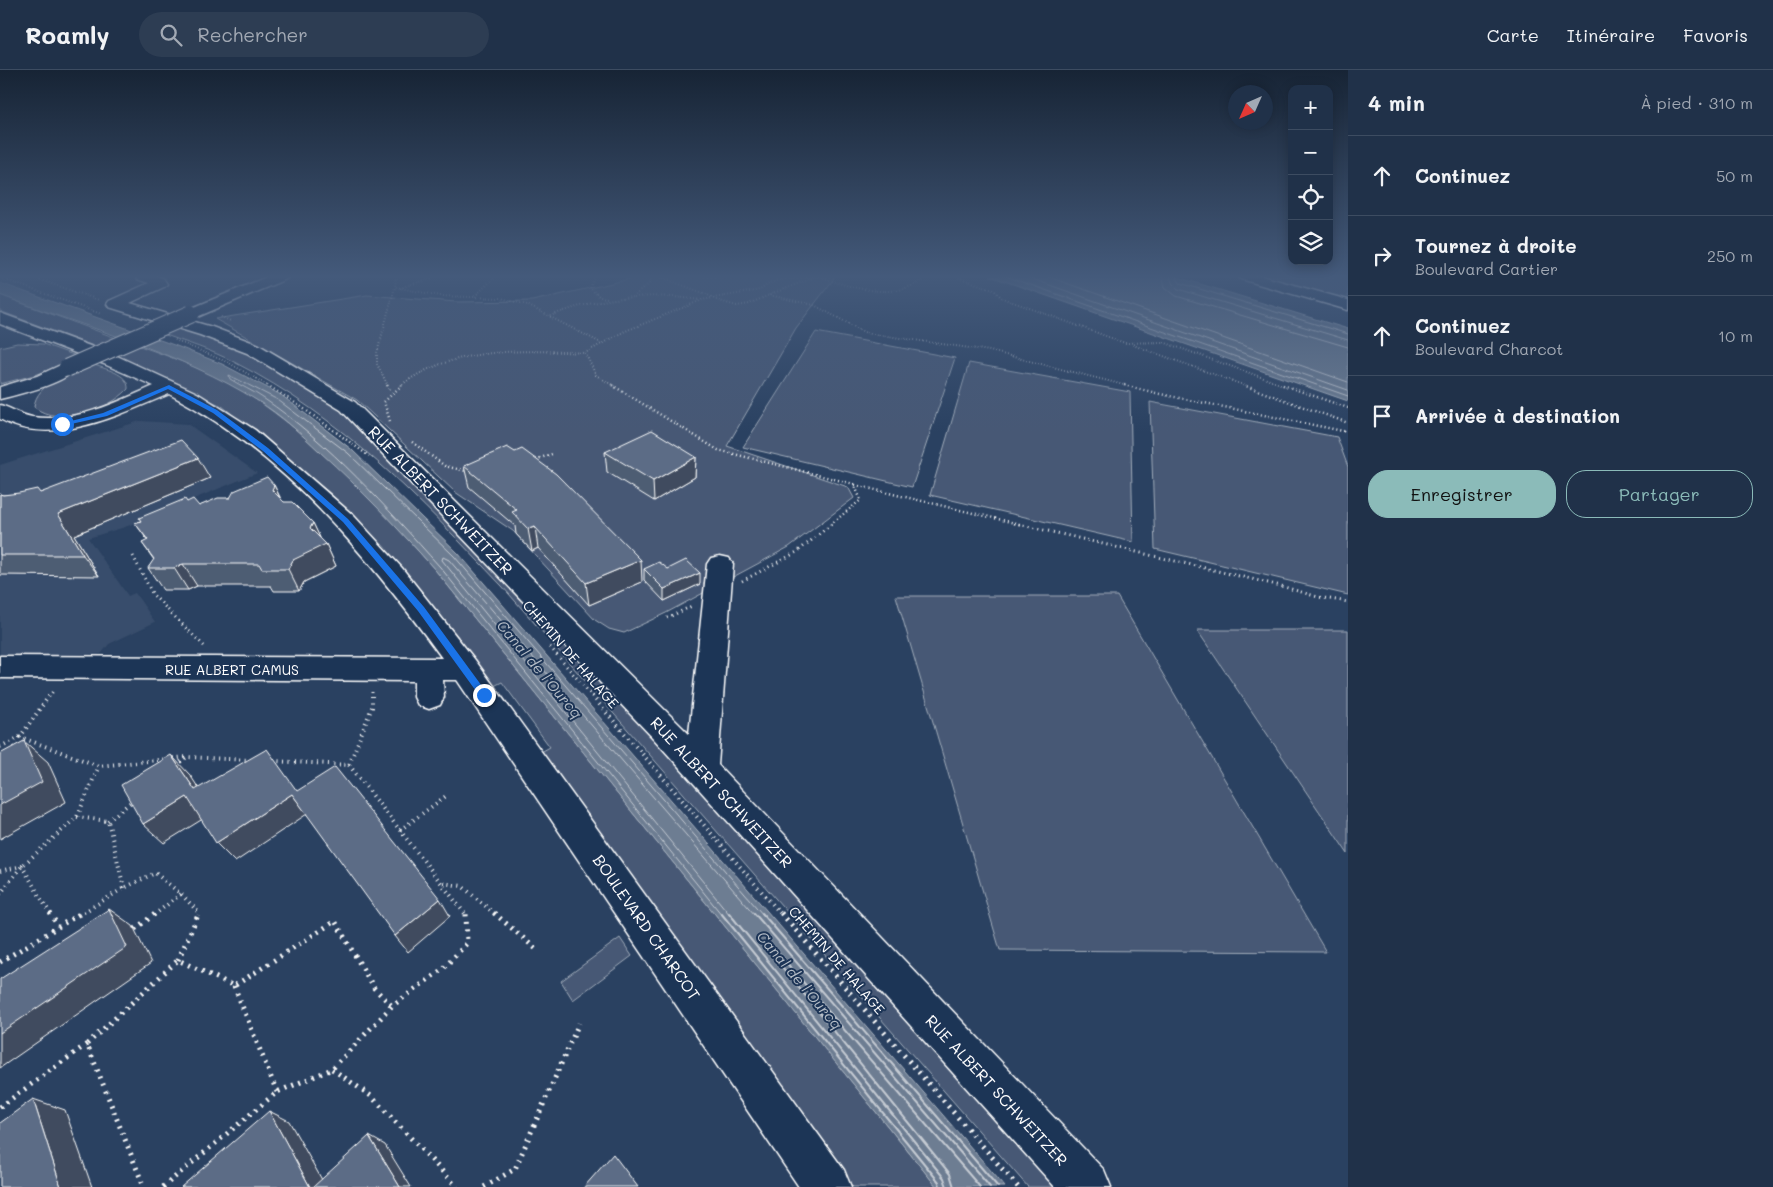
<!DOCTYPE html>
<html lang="fr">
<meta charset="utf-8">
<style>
:root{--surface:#203149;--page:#2d3d53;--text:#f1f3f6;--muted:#a2a9b4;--line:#3d4c61;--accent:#8bbbb9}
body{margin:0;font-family:Mali,sans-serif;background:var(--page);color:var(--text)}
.controls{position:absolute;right:15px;top:15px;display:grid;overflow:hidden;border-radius:10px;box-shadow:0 2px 12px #0003}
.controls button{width:45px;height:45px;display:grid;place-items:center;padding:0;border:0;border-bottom:1px solid var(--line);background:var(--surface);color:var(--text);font:25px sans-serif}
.compass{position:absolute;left:1228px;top:15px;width:45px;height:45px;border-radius:50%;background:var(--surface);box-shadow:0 2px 12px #0003;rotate:225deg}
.stop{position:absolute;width:15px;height:15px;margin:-11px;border:4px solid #1a73e8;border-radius:50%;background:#fff}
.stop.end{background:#1a73e8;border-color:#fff;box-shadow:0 1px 5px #0008}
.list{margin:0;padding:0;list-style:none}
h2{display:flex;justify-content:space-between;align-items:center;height:65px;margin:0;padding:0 20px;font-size:21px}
h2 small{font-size:16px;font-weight:400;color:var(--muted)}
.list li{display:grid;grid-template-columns:32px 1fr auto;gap:15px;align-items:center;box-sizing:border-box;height:80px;padding:0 20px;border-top:1px solid var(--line)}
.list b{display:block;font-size:19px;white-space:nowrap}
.list p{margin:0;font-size:16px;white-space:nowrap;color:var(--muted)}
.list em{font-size:16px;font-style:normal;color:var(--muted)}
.actions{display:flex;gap:10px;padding:15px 20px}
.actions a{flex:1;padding:11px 0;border:1px solid var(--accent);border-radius:20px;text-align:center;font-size:18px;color:var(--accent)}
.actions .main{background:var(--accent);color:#111}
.icon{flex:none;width:28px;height:28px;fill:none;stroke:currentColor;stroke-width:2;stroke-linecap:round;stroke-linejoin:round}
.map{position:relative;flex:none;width:1348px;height:1117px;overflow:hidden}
header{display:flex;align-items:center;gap:30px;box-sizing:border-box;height:70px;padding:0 25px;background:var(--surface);border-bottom:1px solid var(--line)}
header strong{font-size:24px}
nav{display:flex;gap:28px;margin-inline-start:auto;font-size:18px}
.search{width:350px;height:45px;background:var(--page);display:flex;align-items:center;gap:12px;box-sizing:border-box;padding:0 18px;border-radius:28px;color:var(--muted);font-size:19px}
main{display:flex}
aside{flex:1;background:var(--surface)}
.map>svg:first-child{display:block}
.built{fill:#394e6c}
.green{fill:#465975;stroke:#a2acba}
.water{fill:#6d7d92;stroke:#a7b1be}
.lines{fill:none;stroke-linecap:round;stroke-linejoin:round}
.shore-far1{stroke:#c5cbd3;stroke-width:1}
.shore{stroke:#c5cbd3;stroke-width:2}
.minor-casing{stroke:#fff;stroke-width:3}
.path-far4{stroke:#fff;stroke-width:2;stroke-dasharray:0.5 2.5;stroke-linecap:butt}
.path-far3{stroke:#fff;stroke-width:2.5;stroke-dasharray:1 3;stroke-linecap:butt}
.path-far2{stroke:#fff;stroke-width:3;stroke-dasharray:1 4;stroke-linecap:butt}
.path-far1{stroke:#fff;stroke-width:4;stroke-dasharray:1 4.5;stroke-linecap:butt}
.path{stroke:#fff;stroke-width:5;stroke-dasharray:2 5.5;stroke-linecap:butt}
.minor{fill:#1d3557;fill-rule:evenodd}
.minor-bridge-casing{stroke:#fff;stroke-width:19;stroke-linecap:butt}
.minor-bridge{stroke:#1d3557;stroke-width:17}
.wall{fill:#4e5d73;stroke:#fff}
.shaded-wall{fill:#404c5e;stroke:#fff}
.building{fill:#5b6c86;stroke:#fff}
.route{fill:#1a73e8}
.labels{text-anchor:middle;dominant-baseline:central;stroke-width:4;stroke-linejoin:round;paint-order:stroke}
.street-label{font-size:14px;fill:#fff;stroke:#1d3557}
.water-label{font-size:15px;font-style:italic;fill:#b6bec8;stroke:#1d3557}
.near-street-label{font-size:16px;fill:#fff;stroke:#1d3557}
</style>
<header>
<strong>Roamly</strong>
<div class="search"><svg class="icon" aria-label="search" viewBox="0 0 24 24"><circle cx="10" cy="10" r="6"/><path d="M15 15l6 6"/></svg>Rechercher</div>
<nav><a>Carte</a><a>Itinéraire</a><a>Favoris</a></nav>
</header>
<main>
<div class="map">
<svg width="1348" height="1117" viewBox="0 0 1348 1117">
<rect width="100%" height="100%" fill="#2a4161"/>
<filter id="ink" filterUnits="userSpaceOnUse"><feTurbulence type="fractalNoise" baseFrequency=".02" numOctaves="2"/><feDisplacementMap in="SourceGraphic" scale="10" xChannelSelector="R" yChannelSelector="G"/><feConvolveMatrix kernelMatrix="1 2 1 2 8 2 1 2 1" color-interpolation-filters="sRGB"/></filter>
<g filter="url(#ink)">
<polygon class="built" points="140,351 188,354 257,403 125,457 88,468 128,526 135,523 155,552 109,574 101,584 0,584 0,395"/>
<g class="green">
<polygon points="643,206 834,206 833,210 796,258 727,376 848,417 854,428 789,477 666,543 624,563 609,559 595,550 513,461 455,422 357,330 215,249 367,225 456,232 532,231"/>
<polygon points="1256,206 1348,206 1348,232"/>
<polygon points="0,225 116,268 96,277 0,241"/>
<path d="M 180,256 L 232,273 L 348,344 L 524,522 L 1064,1117 L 1028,1117 L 502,516 C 418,428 344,348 234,292 C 211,280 187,273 163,264 Z"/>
<polygon points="816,262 955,288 912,417 743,377"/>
<polygon points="17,273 43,274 79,287 38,304 0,314 0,277"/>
<path d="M 137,275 C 180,290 224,307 261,333 C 327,379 383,441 436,501 L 937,1117 L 853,1117 L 541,682 L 550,677 L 502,612 L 494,616 L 456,564 L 391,485 L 331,424 L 222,336 L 115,286 Z"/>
<polygon points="969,293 1130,322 1133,472 930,425"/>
<path d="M 92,294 C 104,299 129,303 128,319 C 108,341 59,357 34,337 C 36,312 73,302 92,294 Z"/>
<polygon points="1150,332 1337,367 1348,397 1348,525 1155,479"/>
<polygon points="896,526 1117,526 1326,882 1000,880"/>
<polygon points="1197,560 1348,560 1348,784"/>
<polygon points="620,868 632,886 573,930 561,911"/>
</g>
<g class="water">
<polygon points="990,206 1174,206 1348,259 1348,331"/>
<path d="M 0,213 L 174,275 L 222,294 L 281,325 L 351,379 L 458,483 L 1005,1117 L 937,1117 L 436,501 C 399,459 361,419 320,382 C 301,364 281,345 258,331 C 180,282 87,258 0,225 Z"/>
</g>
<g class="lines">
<g class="shore-far1">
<polyline points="1005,206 1348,326"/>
<polyline points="1024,206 1348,320"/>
<polyline points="1046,206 1348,312"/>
<polyline points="1162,206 1165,217 1176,226 1348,277"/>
<polyline points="1170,206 1172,213 1178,219 1348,270"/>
<polyline points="1176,206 1180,213 1348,264"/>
<path d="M 722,845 L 440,497 C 386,437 331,374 263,328 C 253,321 241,316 230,309 L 229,305 L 278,330 L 348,383 L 454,486 L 763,845"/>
<polyline points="730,845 442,490 443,487 449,490 755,845"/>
</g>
<g class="shore">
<polyline points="721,843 939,1112 940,1117"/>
<polyline points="729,843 944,1108 947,1117"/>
<polyline points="754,843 990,1117"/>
<polyline points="762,843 998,1117"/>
<polyline points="954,1117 950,1104 774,887 774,883 778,883 980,1117"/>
</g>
<defs>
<g id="minor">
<polygon points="135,206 156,206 163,208 167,214 164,217 130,233 212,257 259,275 355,332 689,664 707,494 711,488 720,486 729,488 733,494 718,695 1104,1100 1111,1117 1055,1117 654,669 341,340 247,283 200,265 109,237 107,234 109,231 149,213 137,209"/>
<polygon points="269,206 289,206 286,209 197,247 185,247 183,244 185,241"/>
<polygon points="1238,206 1261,206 1348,230 1348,240 1241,209"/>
<path d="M 0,243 L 117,286 L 197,323 L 255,360 L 354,446 L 402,498 L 475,590 L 844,1100 L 851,1117 L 799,1117 L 457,610 L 443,610 L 444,627 L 440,635 L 429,639 L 418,635 L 414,627 L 414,611 L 0,608 L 0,586 L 442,588 C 367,485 284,384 169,324 C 121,344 51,379 0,349 L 0,335 C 11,338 20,345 32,347 C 76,353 115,333 154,316 L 104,294 L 0,254 Z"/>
<path d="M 67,292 L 73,294 L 76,298 C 65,314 19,324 0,329 L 0,317 L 37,306 Z"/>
</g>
</defs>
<use href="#minor" class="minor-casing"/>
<g class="path-far4">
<polyline points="29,206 99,230"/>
<polyline points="396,206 395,217 441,226 501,228 527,235 601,273"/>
<polyline points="595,206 590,218 600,227 608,228"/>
<polyline points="658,206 706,224 716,230 737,236 749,234 769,225 814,235 866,263 990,281 1128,316"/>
<path d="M 818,206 C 852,218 897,233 927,206"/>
<polyline points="953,206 993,219 1002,228 1125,273 1163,272 1286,316"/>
<polyline points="1220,206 1230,209"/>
<polyline points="0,208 101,244"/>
<polyline points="400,218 438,206"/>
<polyline points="635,225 649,214 652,206"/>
<polyline points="769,225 812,208"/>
<polyline points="475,226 496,206"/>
<path d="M 550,246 C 600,227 647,222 700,230"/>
<polyline points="221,247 231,251"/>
<polyline points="175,270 229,293 269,316"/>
<polyline points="1133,275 1246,316"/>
<polyline points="388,316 377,294 377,283 395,217"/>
<path d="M 400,316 C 453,276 523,280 585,283"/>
<polyline points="614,316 596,305 585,283 623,262 702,230 760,220 770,213 785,209 818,206"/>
</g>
<g class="path-far3">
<polyline points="267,315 300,336 369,386"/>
<polyline points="387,315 391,322"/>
<polyline points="612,315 718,380 854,414 861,430 831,454"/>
<polyline points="1124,315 1160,324 1348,362"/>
<polyline points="1243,315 1348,353"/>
<polyline points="1283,315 1348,338"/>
<polyline points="390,351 384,332 402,315"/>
<polyline points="412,372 445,396 470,402"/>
<polyline points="532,391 552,384"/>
<polyline points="855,415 1019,454"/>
</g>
<g class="path-far2">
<polyline points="1014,453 1281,516 1318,527 1348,532"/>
<polyline points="133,486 153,525 204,576"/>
<polyline points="742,511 797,482 833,453"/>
<polyline points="667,548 694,535"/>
<polyline points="550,577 593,627"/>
<polyline points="372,622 372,627"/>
<polyline points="49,627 53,621"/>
</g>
<g class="path-far1">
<polyline points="49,626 20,667 99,696 187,687 252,690"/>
<polyline points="592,626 782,845"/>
<polyline points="0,677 20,667"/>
<polyline points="273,691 349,695 372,637 372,626"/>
<polyline points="176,695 187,687"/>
<polyline points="349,695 466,845"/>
<polyline points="77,747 108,751 124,818"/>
<polyline points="108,751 132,731"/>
<polyline points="400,760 446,726"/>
<polyline points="0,801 22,796 51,845"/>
<polyline points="443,813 462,816 496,845"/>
<polyline points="0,824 22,796 77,747 99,696"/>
<polyline points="79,845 124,818 155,803 181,824 199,843 198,845"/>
<polyline points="154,845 181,824"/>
</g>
<g class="path">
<polyline points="50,843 58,856"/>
<polyline points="494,843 536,879"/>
<polyline points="781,843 1018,1117"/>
<polyline points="135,859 156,843"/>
<polyline points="178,890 199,843"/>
<polyline points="0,892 81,843"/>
<polyline points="234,916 277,1022"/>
<polyline points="87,974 178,890 234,916 335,851 374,918 392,936"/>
<polyline points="332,999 371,1026 457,1117"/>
<polyline points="0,1037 87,974 144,1117"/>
<polyline points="163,1117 277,1022 332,999 392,936 444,898 467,873 466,843"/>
<polyline points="484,1117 515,1099 579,953"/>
</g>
<use href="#minor" class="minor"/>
<defs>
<polyline id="minor-bridge" points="67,298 191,244"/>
</defs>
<use href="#minor-bridge" class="minor-bridge-casing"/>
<use href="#minor-bridge" class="minor-bridge"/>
</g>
<g class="wall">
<polygon points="515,382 642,512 589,535 538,478 532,481 516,464 515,456 469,417 464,396"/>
<polygon points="605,382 696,387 695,407 654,431 607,402"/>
<polygon points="210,408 74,465 99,506 0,505 0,424 3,425 41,423"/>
<polygon points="274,415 281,429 284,432 313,453 320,468 326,474 336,496 304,512 299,521 274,521 271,516 197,516 188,520 163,520 148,498 154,490 142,473 148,471 135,453 187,432 199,436"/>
<polygon points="644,499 668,499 700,514 664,531 644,510"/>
</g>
<g class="shaded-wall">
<polygon points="696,387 695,407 654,431 653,411"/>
<polygon points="198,388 210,408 74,465 99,506 83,485 58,444"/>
<polygon points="274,415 284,437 272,420"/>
<polygon points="313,453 323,474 326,474 336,496 304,512 299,521 288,499"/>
<polygon points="535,457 538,478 532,481 528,459"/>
<polygon points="641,490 642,512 589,535 586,513"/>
<polygon points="183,494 197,516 188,520 174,498"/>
<polygon points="700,503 700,514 664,531 664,519"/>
<polygon points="24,671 48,692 66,732 0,769 0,735"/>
<polygon points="171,685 190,705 213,740 195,720"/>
<polygon points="292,724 307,744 235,792 216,773"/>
<polygon points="187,727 206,747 164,773 143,754"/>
<polygon points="440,829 450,846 408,882 395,866"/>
<polygon points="109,839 133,856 151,893 0,998 0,963"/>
<polygon points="33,1029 65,1040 92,1117 61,1117"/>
<polygon points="269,1041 289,1051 326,1117 310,1117"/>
<polygon points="369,1066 385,1075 411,1117 400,1117"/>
</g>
<g class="building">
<polygon points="652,360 696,387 653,411 605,382"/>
<polygon points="181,370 198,388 58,444 83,485 0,485 0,424 3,425 19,423 37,419 40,423"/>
<polygon points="507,377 515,382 522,379 556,404 641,490 586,513 535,457 528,459 512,442 517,440 464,396"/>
<polygon points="267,407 274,415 272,420 284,432 292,432 313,453 310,458 326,474 293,490 288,499 262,499 259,494 183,494 174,498 148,498 154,489 142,473 148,470 135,453 141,451 139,448 185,429 187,432 193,429 199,436 218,428 230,428 234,421"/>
<polygon points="686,490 700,503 664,519 644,499 659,492 668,499"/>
<polygon points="24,671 42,712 0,735 0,684"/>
<polygon points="267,679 297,721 335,697 440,829 395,866 292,724 216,773 187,727 143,754 121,715 171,685 195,720"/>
<polygon points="109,839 127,877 0,963 0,909"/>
<polygon points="33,1029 61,1117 0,1117 0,1053"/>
<polygon points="269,1041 310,1117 181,1117"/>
<polygon points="369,1066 400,1117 313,1117"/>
<polygon points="613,1084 638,1117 584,1117"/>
</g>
</g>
<linearGradient id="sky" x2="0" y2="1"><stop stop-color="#172435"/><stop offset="0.57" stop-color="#445a7b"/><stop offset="1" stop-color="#445a7b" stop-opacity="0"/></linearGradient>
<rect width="1348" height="362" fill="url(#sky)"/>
<polygon class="route" points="169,315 217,340 268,378 348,449 424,537 487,623 487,628 481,628 418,541 343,452 263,381 213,343 168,319 107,346 62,356 59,354 103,343"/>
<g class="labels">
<g class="street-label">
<text transform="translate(571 584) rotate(49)">CHEMIN DE HALAGE</text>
<text x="232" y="599">RUE ALBERT CAMUS</text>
<text transform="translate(837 890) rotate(49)">CHEMIN DE HALAGE</text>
</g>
<g class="water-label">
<text transform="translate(540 599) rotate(50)">Canal de l'Ourcq</text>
<text transform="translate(800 910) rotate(50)">Canal de l'Ourcq</text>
</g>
<g class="near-street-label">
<text transform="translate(441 430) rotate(46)">RUE ALBERT SCHWEITZER</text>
<text transform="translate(722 722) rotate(47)">RUE ALBERT SCHWEITZER</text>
<text transform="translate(647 857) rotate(55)">BOULEVARD CHARCOT</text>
<text transform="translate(997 1020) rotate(47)">RUE ALBERT SCHWEITZER</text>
</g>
</g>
</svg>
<div class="controls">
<button>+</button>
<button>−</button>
<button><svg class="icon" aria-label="locate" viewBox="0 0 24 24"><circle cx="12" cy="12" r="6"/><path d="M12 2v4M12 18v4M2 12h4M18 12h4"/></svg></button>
<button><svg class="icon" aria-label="layers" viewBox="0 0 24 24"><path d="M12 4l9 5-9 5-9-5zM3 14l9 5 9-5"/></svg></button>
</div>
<svg class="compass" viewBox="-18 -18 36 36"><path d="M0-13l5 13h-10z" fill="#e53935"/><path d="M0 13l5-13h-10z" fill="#a2a9b4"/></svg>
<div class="stop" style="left:62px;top:354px"></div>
<div class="stop end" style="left:484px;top:625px"></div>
</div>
<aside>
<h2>4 min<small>À pied · 310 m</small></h2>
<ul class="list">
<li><svg class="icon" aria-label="ahead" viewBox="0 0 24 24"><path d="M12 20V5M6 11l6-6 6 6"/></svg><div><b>Continuez</b></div><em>50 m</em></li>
<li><svg class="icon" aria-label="right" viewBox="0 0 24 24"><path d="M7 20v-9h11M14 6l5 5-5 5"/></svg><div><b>Tournez à droite</b><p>Boulevard Cartier</p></div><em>250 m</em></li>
<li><svg class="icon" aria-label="ahead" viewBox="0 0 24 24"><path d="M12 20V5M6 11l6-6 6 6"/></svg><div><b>Continuez</b><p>Boulevard Charcot</p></div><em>10 m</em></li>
<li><svg class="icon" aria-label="arrive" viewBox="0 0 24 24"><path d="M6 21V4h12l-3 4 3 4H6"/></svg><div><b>Arrivée à destination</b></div></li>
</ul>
<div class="actions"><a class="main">Enregistrer</a><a>Partager</a></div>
</aside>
</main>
